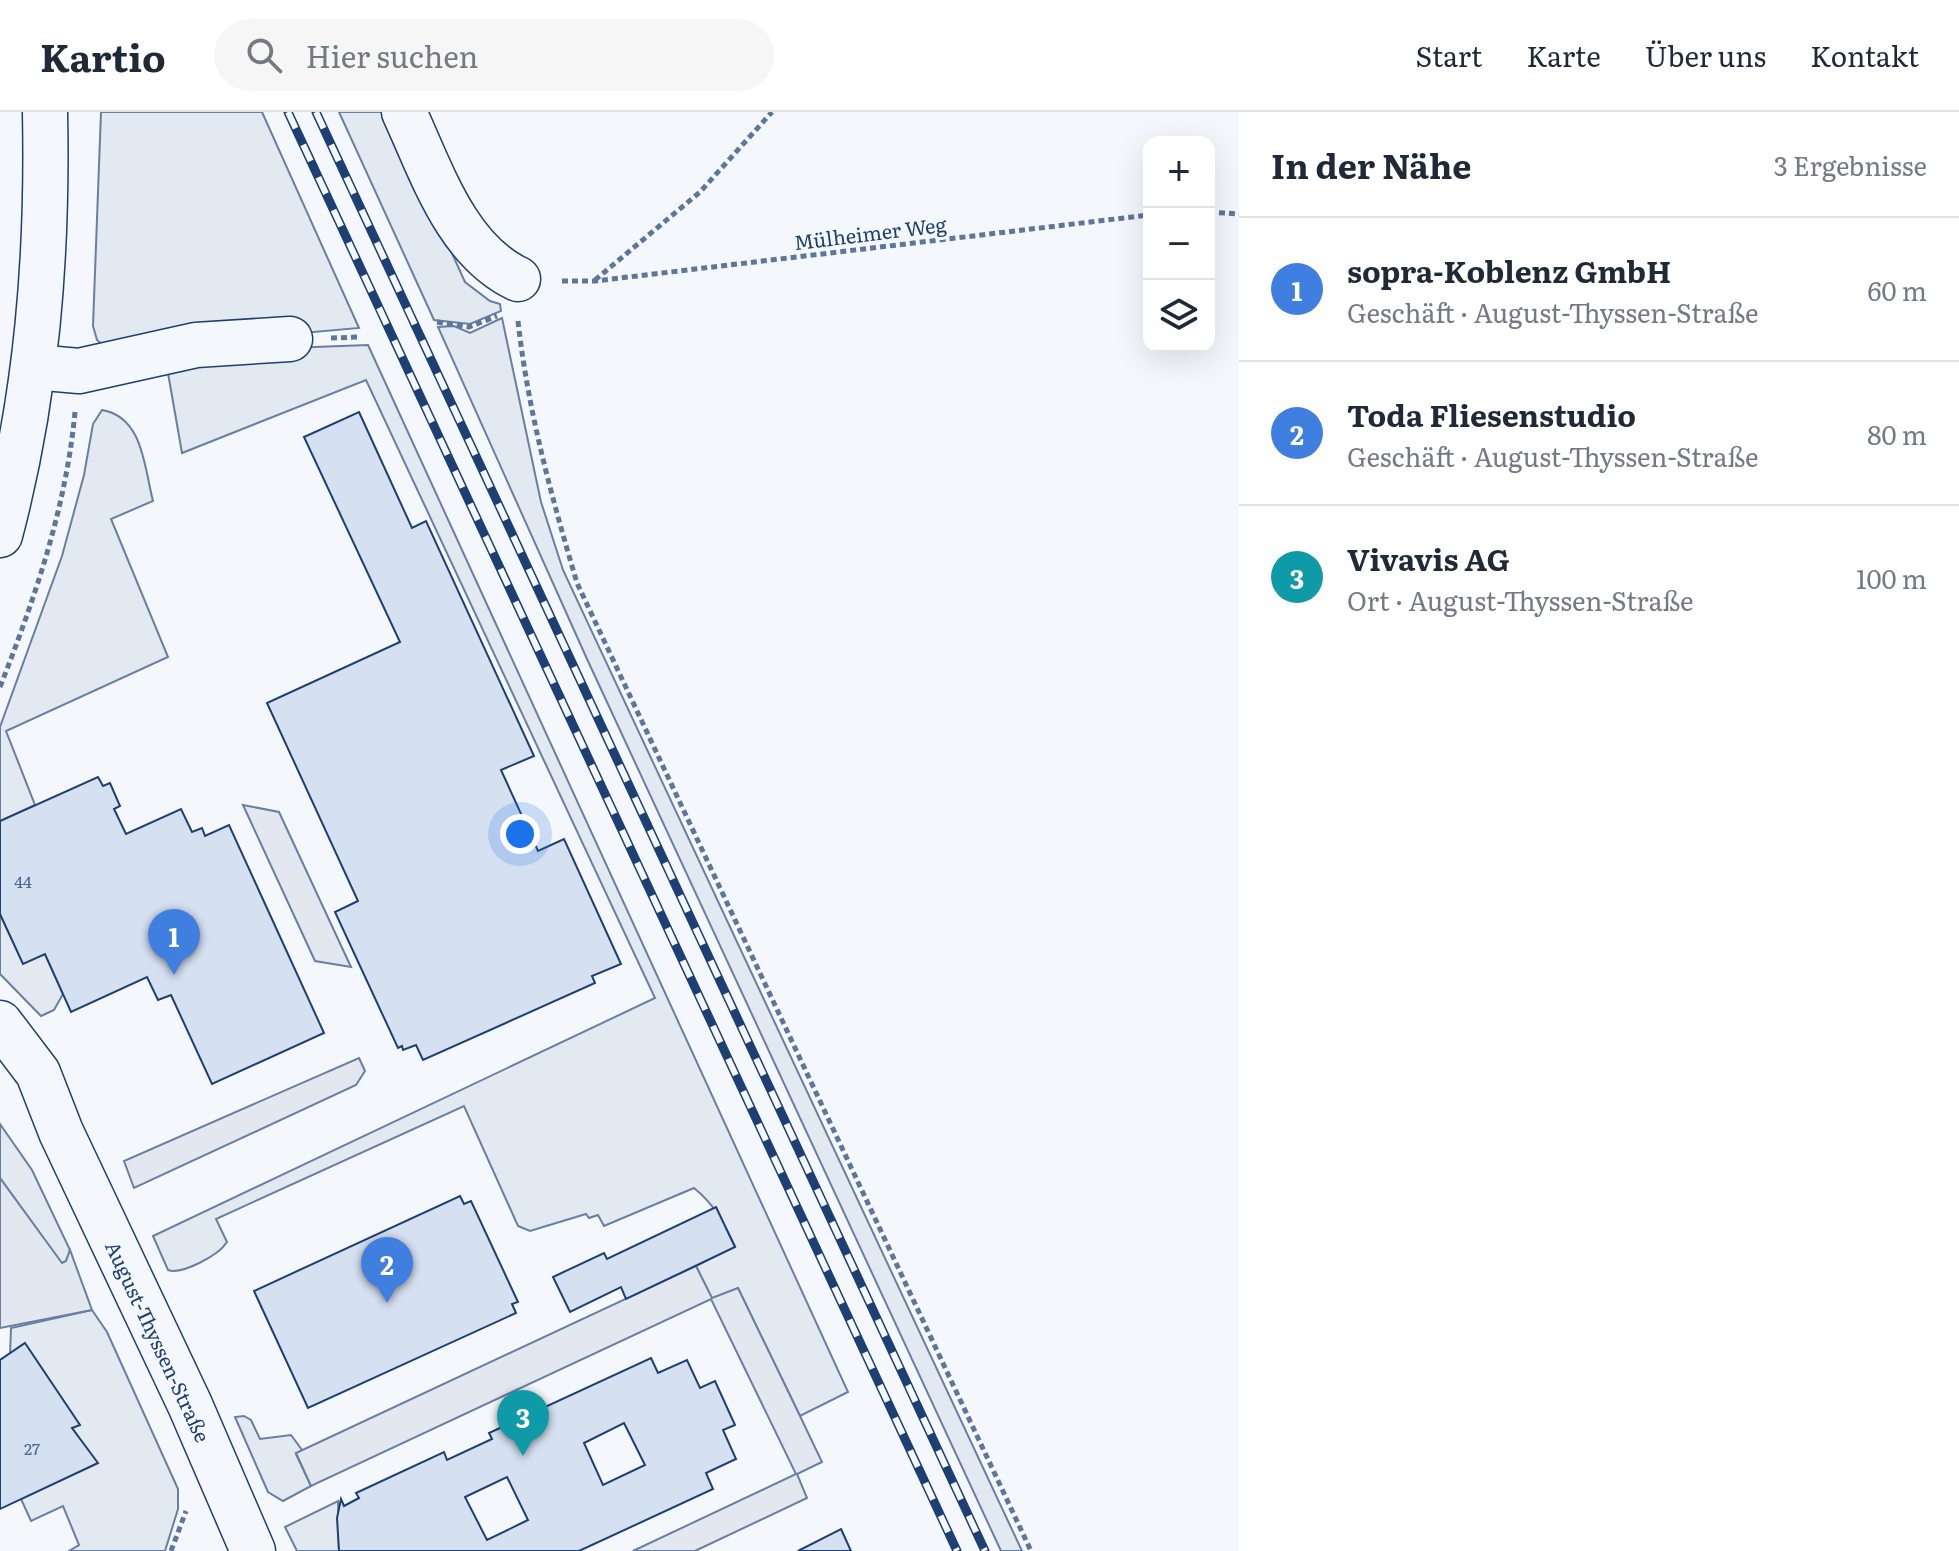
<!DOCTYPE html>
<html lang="de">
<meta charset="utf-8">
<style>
:root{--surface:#fff;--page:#f6f6f7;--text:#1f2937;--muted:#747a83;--line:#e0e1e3;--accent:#c62828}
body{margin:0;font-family:Literata,serif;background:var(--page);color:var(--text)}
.controls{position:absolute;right:24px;top:24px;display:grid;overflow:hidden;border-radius:16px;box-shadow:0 8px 32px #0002}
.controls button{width:72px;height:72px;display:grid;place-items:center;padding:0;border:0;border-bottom:2px solid var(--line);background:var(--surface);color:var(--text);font:40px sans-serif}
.you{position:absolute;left:520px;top:722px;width:28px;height:28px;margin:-20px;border:6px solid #fff;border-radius:50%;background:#1a73e8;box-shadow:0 0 0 12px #1a73e833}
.badge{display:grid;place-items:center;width:52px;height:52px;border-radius:50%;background:var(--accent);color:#fff;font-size:26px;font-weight:700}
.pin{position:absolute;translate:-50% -66px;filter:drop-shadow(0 2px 4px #0008)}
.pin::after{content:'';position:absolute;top:42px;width:28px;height:24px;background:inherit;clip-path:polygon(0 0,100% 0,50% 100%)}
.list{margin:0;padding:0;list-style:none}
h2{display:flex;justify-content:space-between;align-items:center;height:104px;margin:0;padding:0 32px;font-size:34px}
h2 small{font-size:26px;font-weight:400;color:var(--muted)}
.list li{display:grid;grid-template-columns:52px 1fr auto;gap:24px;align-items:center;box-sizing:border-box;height:144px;padding:0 32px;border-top:2px solid var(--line)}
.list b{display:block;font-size:30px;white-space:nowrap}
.list p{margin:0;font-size:26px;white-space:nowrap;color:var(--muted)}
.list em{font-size:26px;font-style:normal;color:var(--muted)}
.icon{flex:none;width:44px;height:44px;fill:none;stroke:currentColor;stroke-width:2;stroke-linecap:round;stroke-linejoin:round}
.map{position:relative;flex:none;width:1239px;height:1439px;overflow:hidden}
header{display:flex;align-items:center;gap:48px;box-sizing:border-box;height:112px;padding:0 40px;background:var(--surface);border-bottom:2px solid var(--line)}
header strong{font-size:38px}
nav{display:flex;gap:44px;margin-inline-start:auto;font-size:28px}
.search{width:560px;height:72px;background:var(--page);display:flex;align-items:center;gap:20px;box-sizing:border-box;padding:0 28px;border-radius:44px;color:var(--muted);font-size:30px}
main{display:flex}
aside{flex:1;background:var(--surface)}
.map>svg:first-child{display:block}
.green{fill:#e3e9f0;stroke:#687fa3;stroke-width:2}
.parking{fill:#e3e8f0;stroke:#687fa3;stroke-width:2}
.building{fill:#d5e0f0;stroke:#1d3f73;stroke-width:2;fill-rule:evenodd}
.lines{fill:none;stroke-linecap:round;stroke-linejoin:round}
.minor-casing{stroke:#1d3f73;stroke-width:47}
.major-casing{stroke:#1d3f73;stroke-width:47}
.path{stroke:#5e769c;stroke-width:5;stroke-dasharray:6 4;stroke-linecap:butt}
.minor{stroke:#f4f7fb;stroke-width:44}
.major{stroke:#f4f7fb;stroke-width:44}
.rail-casing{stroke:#1d3f73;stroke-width:9}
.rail{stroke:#f4f7fb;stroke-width:6;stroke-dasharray:18;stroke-linecap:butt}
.labels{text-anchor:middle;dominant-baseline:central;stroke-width:6;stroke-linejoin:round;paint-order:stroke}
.number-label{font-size:16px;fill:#4b6792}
.street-label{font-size:20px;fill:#1d3f73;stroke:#f4f7fb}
</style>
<header>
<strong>Kartio</strong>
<div class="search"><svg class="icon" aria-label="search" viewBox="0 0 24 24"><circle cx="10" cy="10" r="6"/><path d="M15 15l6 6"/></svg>Hier suchen</div>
<nav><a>Start</a><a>Karte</a><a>Über uns</a><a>Kontakt</a></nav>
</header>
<main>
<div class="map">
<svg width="1239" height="1439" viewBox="0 0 1239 1439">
<rect width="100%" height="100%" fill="#f4f7fb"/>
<g class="green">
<polygon points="101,0 262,0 359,216 109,238 97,228 93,214"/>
<polygon points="339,0 388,0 465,170 490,189 500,192 501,199 470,212 434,208"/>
<polygon points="502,206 541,390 563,458 1022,1439 1001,1439 587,547 438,215 454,214 470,221"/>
<path d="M 368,233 L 848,1280 L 800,1304 L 738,1176 L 712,1187 L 696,1154 L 735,1134 C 723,1110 715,1093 694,1076 L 604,1114 L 598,1103 L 589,1106 L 586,1102 L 530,1119 L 518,1114 L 464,994 L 216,1107 L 227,1130 C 219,1143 182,1163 168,1158 L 153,1124 L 655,886 L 366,268 L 182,341 L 168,261 L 210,239 Z"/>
<path d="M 102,298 C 143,305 144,354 153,389 L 111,407 L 168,545 L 6,619 L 35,693 L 0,709 L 0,615 L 62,444 L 84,363 L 93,312 Z"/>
<polygon points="0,802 23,851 45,842 63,882 54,898 41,904 0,862"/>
<polygon points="0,1012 32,1058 70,1138 66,1150 62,1152 0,1066"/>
<polygon points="92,1198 107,1220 178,1377 178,1397 165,1439 69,1439 79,1433 63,1394 31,1409 21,1387 97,1351 72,1316 79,1313 10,1242 11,1216"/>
<polygon points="244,1304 251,1308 260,1327 291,1323 302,1338 296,1342 311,1374 283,1389 268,1380 235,1305"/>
<polygon points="338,1389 339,1439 297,1439 285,1415"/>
</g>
<g class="parking">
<polygon points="243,693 279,700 351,855 315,849"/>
<polygon points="359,946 365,959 356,973 134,1076 124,1049"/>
<polygon points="0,1066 62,1151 66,1149 70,1138 92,1198 0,1216"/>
<polygon points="696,1154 712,1186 738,1176 800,1304 822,1350 797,1362 807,1386 695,1439 633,1439 796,1362 711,1187 311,1374 296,1341"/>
</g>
<g class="building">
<polygon points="359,300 412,416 426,409 534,644 501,658 538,739 564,727 621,852 592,864 595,871 423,948 416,933 403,938 402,934 398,936 335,800 358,789 267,591 400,530 304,325"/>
<polygon points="98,665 103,674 110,671 120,694 114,697 126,722 181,697 192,720 202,716 205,724 229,713 324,921 212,972 171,883 158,888 147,865 71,900 45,842 23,852 0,802 0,709"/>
<polygon points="460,1084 464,1092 471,1089 518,1190 512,1192 516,1201 308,1296 254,1179"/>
<polygon points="716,1095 735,1135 626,1187 621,1175 570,1200 553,1165 604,1141 607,1147"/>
<polygon points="25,1231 80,1313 72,1316 98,1351 0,1397 0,1248"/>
<path d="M 651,1246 L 658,1261 L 687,1248 L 700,1276 L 715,1269 L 735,1313 L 723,1318 L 736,1347 L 706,1361 L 713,1377 L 579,1439 L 339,1439 L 337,1406 L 341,1387 L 344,1394 L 359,1386 L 356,1381 L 444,1340 L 447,1348 L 492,1327 L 489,1321 ZM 624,1311 L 645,1353 L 603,1373 L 584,1331 ZM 507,1365 L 528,1408 L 487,1428 L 465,1385 Z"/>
<polygon points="841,1417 851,1439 798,1439"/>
</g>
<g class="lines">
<defs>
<g id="minor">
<path d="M 404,0 C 431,58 456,138 518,167"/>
<polyline points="34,255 79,259 196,233 290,227"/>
<polyline points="0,911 38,961 61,1020 190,1293 253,1439"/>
</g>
<path id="major" d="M 0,423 C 37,284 48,144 45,0"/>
</defs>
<use href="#minor" class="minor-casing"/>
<use href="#major" class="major-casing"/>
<g class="path">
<polyline points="1209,100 1239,102"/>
<polyline points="595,168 700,80 772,0"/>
<polyline points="562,169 595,169 1149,103"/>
<path d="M 518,209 C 528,299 551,383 577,471 L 1031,1439"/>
<polyline points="437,210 469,215 497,204"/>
<polyline points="331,226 360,225"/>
<path d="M 0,575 C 35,486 66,396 75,300"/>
<polyline points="171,1439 186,1399"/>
</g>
<use href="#minor" class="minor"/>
<use href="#major" class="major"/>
<defs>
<g id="rail">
<polyline points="288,0 957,1439"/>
<polyline points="316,0 985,1439"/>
</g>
</defs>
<use href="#rail" class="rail-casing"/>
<use href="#rail" class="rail"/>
</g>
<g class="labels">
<g class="number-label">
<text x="23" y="769">44</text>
<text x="32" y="1336">27</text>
</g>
<g class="street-label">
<text transform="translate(870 120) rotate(-7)">Mülheimer Weg</text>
<text transform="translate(159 1229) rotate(65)">August-Thyssen-Straße</text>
</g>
</g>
</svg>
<div class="controls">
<button>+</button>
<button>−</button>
<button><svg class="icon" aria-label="layers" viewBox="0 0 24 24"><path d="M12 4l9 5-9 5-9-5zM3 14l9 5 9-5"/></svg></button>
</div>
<div class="you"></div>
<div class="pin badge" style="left:174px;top:863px;background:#3f7fe0">1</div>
<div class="pin badge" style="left:387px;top:1191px;background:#3f7fe0">2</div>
<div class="pin badge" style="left:523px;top:1344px;background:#0f9aa8">3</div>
</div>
<aside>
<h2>In der Nähe<small>3 Ergebnisse</small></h2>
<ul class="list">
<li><span class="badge" style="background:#3f7fe0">1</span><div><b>sopra-Koblenz GmbH</b><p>Geschäft · August-Thyssen-Straße</p></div><em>60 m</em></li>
<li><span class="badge" style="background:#3f7fe0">2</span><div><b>Toda Fliesenstudio</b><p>Geschäft · August-Thyssen-Straße</p></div><em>80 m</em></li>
<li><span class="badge" style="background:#0f9aa8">3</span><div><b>Vivavis AG</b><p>Ort · August-Thyssen-Straße</p></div><em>100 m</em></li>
</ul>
</aside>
</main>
